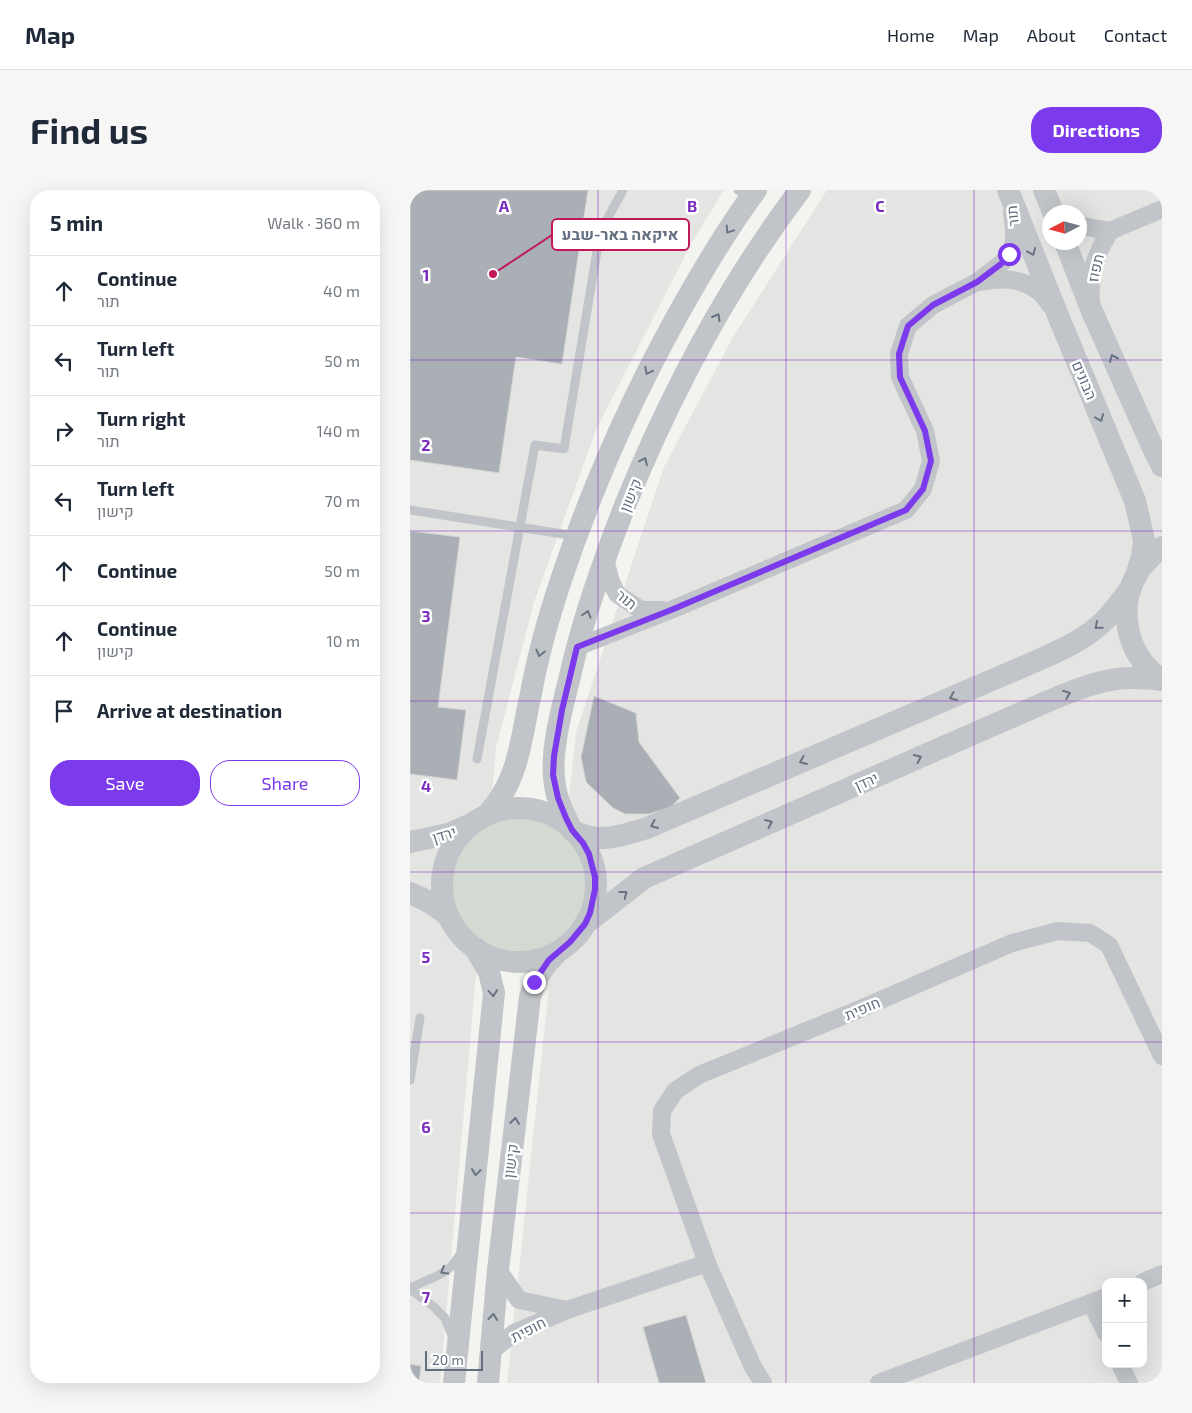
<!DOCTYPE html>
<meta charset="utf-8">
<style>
:root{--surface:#fff;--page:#f6f6f7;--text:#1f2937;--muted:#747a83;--line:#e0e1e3;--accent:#7c3aed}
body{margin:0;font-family:"Exo 2",Heebo,sans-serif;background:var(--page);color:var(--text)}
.controls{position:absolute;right:15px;bottom:15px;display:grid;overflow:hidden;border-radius:10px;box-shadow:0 5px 20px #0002}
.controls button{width:45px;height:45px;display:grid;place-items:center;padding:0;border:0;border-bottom:1px solid var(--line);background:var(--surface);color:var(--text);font:25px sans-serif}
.compass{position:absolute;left:632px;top:15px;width:45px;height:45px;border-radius:50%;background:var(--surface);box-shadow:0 5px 20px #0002;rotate:264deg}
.scale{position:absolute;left:15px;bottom:12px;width:58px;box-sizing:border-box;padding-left:5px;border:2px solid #636f80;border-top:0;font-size:14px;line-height:18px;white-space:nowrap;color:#636f80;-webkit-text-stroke:4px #fff;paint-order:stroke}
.stop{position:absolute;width:15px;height:15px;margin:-11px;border:4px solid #7c3aed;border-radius:50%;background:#fff}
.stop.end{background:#7c3aed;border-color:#fff;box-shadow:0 1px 5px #0008}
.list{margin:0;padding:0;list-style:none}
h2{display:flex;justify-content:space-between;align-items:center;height:65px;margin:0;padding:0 20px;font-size:21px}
h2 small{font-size:16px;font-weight:400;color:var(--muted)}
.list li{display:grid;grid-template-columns:32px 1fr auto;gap:15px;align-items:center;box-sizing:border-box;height:70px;padding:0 20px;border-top:1px solid var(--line)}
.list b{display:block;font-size:19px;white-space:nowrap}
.list p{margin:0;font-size:16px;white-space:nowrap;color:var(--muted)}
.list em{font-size:16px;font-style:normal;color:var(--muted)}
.actions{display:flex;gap:10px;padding:15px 20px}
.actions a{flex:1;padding:11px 0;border:1px solid var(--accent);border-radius:20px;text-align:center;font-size:18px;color:var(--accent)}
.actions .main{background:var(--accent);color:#fff}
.icon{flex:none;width:28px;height:28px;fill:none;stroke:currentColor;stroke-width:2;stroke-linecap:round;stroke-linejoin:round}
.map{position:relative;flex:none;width:752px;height:1193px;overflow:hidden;border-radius:20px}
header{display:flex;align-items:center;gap:30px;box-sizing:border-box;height:70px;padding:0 25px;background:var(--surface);border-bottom:1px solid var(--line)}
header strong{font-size:24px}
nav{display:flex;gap:28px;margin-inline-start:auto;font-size:18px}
.intro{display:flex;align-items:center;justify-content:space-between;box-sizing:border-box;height:120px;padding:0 30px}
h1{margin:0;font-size:35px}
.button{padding:12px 22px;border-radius:20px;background:var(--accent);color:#fff;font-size:18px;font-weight:700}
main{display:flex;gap:30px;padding:0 30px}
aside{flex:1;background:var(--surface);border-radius:20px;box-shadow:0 5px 20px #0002}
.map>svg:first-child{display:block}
.built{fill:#e4e4e3;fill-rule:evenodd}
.green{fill:#d3dad1}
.building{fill:#a9afb5;stroke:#d4d5d2}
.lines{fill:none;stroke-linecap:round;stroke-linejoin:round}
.service{stroke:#c1c4c8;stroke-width:9}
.minor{stroke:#c1c4c8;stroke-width:18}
.tertiary{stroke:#c1c4c8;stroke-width:22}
.oneway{stroke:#687384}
.route{stroke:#7c3aed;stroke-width:6}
.grid{fill:none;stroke:#7b2cbf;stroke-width:1;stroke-opacity:0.55}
.labels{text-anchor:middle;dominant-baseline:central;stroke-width:5;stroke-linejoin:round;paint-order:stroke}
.street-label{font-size:15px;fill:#636f80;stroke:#fff}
.grid-label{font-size:16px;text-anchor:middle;font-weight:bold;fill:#7b2cbf;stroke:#fff;stroke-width:5;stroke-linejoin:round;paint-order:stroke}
.leader{fill:none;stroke:#c2185b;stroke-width:2}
.callout-dot{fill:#c2185b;stroke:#fff;stroke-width:2}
.callout{fill:#fff;stroke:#c2185b;stroke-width:2}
.callout-label{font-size:16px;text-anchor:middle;font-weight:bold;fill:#636f80}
</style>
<header>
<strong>Map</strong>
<nav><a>Home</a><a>Map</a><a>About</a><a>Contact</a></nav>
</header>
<div class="intro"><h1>Find us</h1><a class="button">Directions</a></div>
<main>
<aside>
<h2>5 min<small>Walk · 360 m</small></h2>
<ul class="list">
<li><svg class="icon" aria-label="ahead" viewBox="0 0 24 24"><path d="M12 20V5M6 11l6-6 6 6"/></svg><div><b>Continue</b><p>תור</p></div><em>40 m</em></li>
<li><svg class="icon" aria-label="left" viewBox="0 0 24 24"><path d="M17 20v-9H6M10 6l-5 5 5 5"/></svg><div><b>Turn left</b><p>תור</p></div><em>50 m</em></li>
<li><svg class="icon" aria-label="right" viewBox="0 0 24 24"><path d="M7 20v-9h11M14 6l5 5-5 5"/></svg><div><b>Turn right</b><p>תור</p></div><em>140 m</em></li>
<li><svg class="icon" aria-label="left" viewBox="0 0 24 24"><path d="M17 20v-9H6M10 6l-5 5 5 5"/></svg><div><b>Turn left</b><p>קישון</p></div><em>70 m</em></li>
<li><svg class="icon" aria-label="ahead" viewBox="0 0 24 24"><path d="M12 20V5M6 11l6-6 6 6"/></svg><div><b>Continue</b></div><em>50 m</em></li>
<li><svg class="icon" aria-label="ahead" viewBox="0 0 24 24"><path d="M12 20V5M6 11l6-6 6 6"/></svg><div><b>Continue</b><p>קישון</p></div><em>10 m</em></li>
<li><svg class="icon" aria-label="arrive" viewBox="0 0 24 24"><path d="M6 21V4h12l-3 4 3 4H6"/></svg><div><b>Arrive at destination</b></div></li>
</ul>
<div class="actions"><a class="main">Save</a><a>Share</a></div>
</aside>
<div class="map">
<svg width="752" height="1193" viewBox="0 0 752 1193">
<rect width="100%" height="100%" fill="#f3f4ef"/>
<g class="built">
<polygon points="0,0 314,0 282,52 186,240 124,412 86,558 30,1193 0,1193"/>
<path d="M 417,0 L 752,0 L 752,1193 L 97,1193 L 166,542 L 254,277 L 323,147 ZM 640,22 L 670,22 L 670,52 L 640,52 ZM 696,1092 L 733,1092 L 733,1174 L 696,1174 Z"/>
</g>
<circle class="green" cx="109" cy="695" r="67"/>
<g class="building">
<polygon points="0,0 178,0 152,174 106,167 89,283 0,270"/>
<polygon points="0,341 50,347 28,517 56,520 47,590 0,584"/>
<polygon points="184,506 226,523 229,552 270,608 261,617 239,624 215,624 203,618 176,592 171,567"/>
<polygon points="276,1125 296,1193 249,1193 233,1137"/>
<polygon points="0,1174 11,1176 9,1193 0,1193"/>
</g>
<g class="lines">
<g class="service">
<polyline points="328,0 339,9"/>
<polyline points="0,320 166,346"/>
<polyline points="67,569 125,255 154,259 188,55 195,33 213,0"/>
<polyline points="0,890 10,828"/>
<polyline points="0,1098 29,1085 41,1077 51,1063"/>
<polyline points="0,1099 24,1117 35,1128 43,1148"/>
</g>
<g class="minor">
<polyline points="670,35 682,38 700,41 752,19"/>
<path d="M 570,92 C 591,88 610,87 628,101 C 633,104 637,111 641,116"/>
<path d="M 681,111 C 679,81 685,66 700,41"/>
<polyline points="195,369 201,392 207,404 231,420 253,420"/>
<polyline points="167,457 261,420 496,320 513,299 521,271 515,241 490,187 489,164 498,136 523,115 567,92 591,74 599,64 604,53 604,39 602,22"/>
<polyline points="297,1073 343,1177 353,1193"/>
<polyline points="88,1080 109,1110 157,1120"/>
<polyline points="733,1092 752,1084"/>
<polyline points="681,1113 696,1143"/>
<polyline points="80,1162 104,1143 157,1120 297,1073 251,944 252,921 265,901 289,885 450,819 602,753 648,741 680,743 699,755 752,866"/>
<polyline points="710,1174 719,1193"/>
<polyline points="469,1193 696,1107"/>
</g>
<g class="tertiary">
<polyline points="598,0 647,123 725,311 734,350 732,366 727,383"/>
<polyline points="634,0 643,22"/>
<polyline points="655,52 681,119 742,256 752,276"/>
<path d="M 752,357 C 743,365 734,372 728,382 C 706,418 717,467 752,490"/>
<circle cx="109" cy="695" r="77"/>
<path d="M 77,625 C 110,589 111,547 121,503 C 128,465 139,426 151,390 C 185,288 229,191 283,98 C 302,65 323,31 346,0"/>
<path d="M 162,640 C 153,623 145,606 144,587 C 141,557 153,515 160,486 C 173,427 194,369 216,313 C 261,203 318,95 390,0"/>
<path d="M 166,643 C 173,645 182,648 189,648 C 206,648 221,643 237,638 L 624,472 C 649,461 675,450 695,430 C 704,421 712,409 720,399"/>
<polyline points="0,652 38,644 59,635"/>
<path d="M 0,703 C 15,709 27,715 39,727"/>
<path d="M 175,734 L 234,688 L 636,512 C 663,501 694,487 724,488 C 733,488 743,489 752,490"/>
<polyline points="44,1193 84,803 79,782 65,758"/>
<path d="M 78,1193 L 88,1080 L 120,807 C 125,789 133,776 147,763"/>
</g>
</g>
<defs><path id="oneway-chevron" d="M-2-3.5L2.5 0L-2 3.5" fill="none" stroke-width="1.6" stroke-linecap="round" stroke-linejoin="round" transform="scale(1.25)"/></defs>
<g class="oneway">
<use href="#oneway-chevron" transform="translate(319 40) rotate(124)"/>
<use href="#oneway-chevron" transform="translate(622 62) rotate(68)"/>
<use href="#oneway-chevron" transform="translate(307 127) rotate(-60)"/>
<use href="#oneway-chevron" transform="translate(703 168) rotate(-114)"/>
<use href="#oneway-chevron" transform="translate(238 181) rotate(117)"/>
<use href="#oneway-chevron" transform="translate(690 228) rotate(67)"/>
<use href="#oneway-chevron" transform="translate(234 271) rotate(-65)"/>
<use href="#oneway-chevron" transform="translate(177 424) rotate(-74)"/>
<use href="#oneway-chevron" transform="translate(688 436) rotate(140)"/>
<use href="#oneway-chevron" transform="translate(130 463) rotate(103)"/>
<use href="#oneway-chevron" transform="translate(657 504) rotate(-21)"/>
<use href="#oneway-chevron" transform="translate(543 507) rotate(157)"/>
<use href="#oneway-chevron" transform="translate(508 568) rotate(-24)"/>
<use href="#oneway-chevron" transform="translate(393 571) rotate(157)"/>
<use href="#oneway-chevron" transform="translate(359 633) rotate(-24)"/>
<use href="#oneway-chevron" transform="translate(244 635) rotate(157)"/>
<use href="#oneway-chevron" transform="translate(214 704) rotate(-38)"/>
<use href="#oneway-chevron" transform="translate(83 803) rotate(85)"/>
<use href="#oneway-chevron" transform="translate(105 931) rotate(-83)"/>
<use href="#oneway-chevron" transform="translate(66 982) rotate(96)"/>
<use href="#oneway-chevron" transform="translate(34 1081) rotate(148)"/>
<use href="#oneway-chevron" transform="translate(83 1127) rotate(-85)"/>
</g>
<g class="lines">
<polyline class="route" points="124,792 139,770 160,752 175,734 180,723 185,699 185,687 179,664 173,653 162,640 156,628 148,608 143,585 144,566 152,520 167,457 261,420 496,320 513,299 521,271 515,241 490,187 489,164 498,136 523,115 567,92 591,74 599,64"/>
</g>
<path class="grid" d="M 188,0 L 188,1193M 376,0 L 376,1193M 564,0 L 564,1193M 0,170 L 752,170M 0,341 L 752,341M 0,511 L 752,511M 0,682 L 752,682M 0,852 L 752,852M 0,1023 L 752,1023"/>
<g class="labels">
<g class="street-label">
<text transform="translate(602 26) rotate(-96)">תור</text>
<text transform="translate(685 78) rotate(-77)">תפוז</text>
<text transform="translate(675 190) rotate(67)">הבונים</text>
<text transform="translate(220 305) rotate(-68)">קישון</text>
<text transform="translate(217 409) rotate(39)">תור</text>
<text transform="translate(456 591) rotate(-24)">ירדן</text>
<text transform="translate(34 644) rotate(-17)">ירדן</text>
<text transform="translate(452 818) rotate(-23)">חופית</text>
<text transform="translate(100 971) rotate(-83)">קישון</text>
<text transform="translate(118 1139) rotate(-27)">חופית</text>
</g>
</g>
<g class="grid-label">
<text x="94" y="22">A</text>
<text x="282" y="22">B</text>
<text x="470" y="22">C</text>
<text x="16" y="91">1</text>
<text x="16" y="261">2</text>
<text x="16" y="432">3</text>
<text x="16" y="602">4</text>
<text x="16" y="773">5</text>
<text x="16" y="943">6</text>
<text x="16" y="1113">7</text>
</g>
<path class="leader" d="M83 84L142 45"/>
<circle class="callout-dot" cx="83" cy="84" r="5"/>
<rect class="callout" x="142" y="29" width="137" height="31" rx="5"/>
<g class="callout-label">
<text x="210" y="50">איקאה באר-שבע</text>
</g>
</svg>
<div class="controls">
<button>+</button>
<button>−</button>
</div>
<svg class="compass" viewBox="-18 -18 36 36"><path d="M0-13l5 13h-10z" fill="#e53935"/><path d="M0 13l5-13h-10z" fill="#747a83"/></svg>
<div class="scale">20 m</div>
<div class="stop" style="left:599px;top:64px"></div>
<div class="stop end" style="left:124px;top:792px"></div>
</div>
</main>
